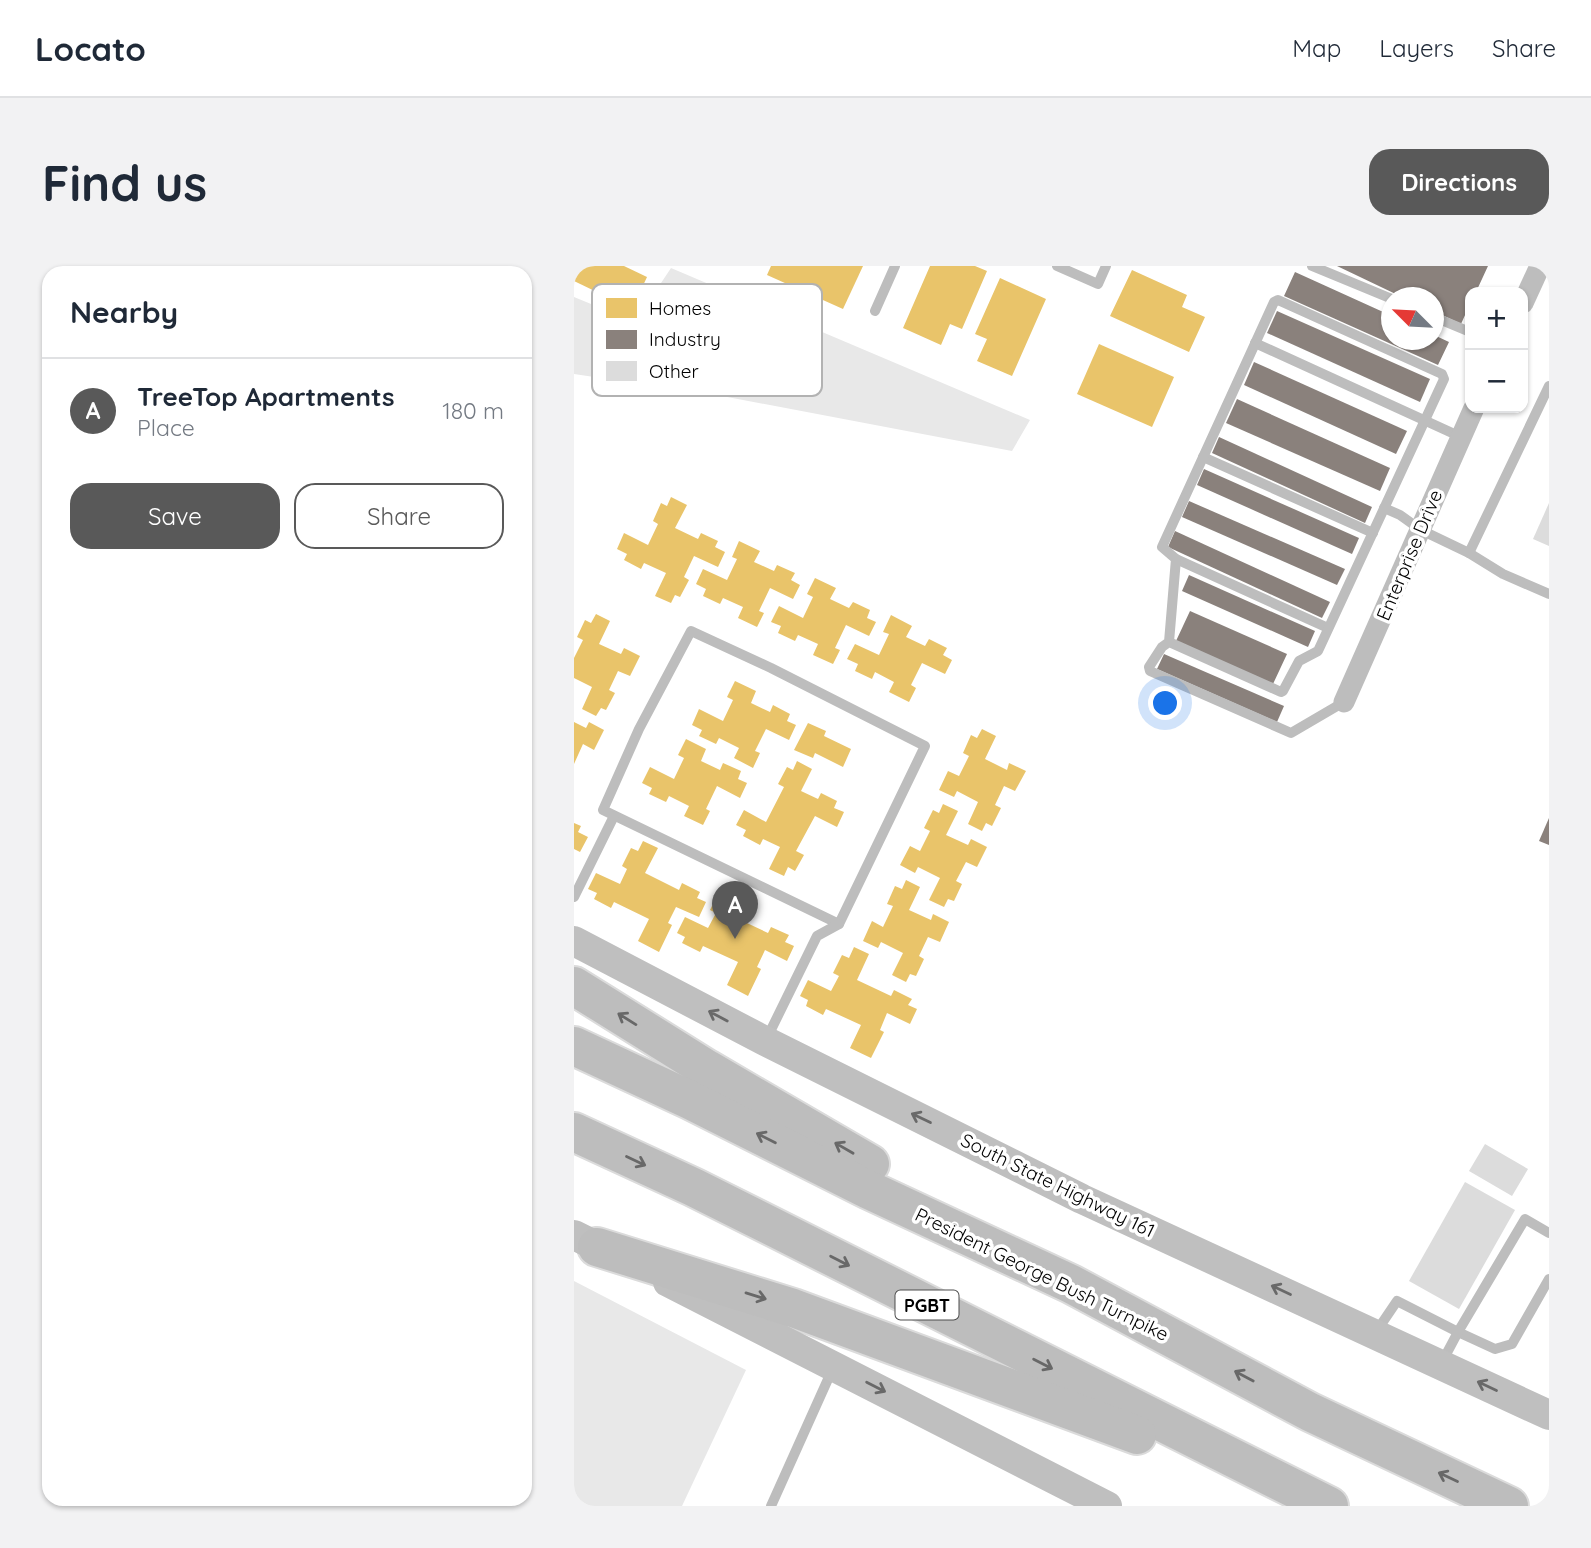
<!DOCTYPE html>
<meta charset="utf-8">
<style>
:root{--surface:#fff;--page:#f2f2f3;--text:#1f2937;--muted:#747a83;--line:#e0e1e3;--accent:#595959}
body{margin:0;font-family:Quicksand,sans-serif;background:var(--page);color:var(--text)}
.controls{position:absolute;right:21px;top:21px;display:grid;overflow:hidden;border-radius:14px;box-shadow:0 2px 5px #0004}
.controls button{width:63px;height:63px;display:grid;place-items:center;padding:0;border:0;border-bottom:2px solid var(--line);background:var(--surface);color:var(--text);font:35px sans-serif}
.compass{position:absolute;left:807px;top:21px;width:63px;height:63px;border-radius:50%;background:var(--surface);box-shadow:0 2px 5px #0004;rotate:294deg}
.you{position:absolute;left:592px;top:438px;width:24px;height:24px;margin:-18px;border:5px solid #fff;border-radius:50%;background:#1a73e8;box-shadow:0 0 0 10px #1a73e833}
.badge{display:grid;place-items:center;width:46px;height:46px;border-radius:50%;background:var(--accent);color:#fff;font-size:23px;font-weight:700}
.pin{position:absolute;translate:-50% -58px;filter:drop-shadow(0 2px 4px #0008)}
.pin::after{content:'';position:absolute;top:37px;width:24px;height:21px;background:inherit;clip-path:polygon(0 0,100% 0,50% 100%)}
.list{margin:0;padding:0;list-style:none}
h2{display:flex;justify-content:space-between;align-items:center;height:91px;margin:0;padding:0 28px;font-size:30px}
h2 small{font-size:23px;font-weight:400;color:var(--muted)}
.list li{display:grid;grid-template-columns:46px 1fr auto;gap:21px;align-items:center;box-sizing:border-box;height:105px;padding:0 28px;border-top:2px solid var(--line)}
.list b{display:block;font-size:26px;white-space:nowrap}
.list p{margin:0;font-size:23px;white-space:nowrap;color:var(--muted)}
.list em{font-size:23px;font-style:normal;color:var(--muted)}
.actions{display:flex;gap:14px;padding:21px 28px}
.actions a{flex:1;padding:16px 0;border:2px solid var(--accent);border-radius:21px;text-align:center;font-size:24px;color:var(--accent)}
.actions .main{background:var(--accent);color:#fff}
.map{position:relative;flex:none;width:975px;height:1240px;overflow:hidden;border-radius:21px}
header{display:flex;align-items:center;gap:42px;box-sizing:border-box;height:98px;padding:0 35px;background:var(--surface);border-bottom:2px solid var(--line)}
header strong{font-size:33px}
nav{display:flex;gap:38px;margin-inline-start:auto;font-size:24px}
.intro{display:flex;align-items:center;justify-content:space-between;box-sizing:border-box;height:168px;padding:0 42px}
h1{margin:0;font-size:49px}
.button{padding:18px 32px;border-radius:21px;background:var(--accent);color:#fff;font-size:24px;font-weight:700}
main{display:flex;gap:42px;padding:0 42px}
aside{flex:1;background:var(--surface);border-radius:21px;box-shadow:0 2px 5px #0004}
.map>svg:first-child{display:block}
.green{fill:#e8e8e8}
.homes{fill:#e9c46a}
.industry{fill:#8a817c}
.building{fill:#dcdcdc}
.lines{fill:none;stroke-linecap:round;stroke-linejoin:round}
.motorway-casing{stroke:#dbdbdb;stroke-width:42}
.service{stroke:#bdbdbd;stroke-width:10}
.minor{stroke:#bdbdbd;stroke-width:21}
.secondary{stroke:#bfbfbf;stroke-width:30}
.motorway{stroke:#bdbdbd;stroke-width:38}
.oneway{stroke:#696969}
.oneway2{stroke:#686868}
.labels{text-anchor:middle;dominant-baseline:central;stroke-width:7;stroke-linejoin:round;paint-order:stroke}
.shield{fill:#fff;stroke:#4c4c4c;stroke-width:2}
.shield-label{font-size:18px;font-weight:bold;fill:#000}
.street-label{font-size:19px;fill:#000;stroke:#fff}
.key{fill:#fff;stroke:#b2b2b2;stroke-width:2}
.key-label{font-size:19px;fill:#000}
</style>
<header>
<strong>Locato</strong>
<nav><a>Map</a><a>Layers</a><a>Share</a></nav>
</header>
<div class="intro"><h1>Find us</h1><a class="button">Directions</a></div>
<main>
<aside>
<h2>Nearby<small></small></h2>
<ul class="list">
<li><span class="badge">A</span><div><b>TreeTop Apartments</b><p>Place</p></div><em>180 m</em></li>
</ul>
<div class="actions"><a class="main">Save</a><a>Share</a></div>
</aside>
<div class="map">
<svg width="975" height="1240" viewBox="0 0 975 1240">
<rect width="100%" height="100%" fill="#fff"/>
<g class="green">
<polygon points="97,2 456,154 438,185 148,130 0,108 0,31 61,56"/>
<polygon points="0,1015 172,1104 108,1240 0,1240"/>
</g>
<g class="homes">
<polygon points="0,0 50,0 73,11 58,43 0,15"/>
<polygon points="197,0 289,0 269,43 193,9"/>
<polygon points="356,0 401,0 413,5 388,63 376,58 367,79 329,62"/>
<polygon points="558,4 613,29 608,41 631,51 615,86 536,50"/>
<polygon points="426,12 472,33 438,110 403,95 413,73 401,68"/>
<polygon points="525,78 600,111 578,161 503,128"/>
<polygon points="97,231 113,239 101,262 124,273 127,267 144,275 141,281 151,286 144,301 120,290 110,311 115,314 106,331 101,329 97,337 81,330 92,307 70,297 67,303 50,294 53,288 43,283 50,267 74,279 84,258 79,255 87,237 93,240"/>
<polygon points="165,275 186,285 180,296 200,305 203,299 221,307 217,314 226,319 219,333 196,322 185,345 190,347 183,361 164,352 169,341 149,332 146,338 129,330 132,323 122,318 129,303 153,314 163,293 158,291"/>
<polygon points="241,312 262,322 256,333 275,342 279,336 296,344 293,352 302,356 295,370 272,359 261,382 266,384 259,398 239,389 244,378 224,369 221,375 204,367 207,360 197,356 205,340 229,352 239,331 233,328"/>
<polygon points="22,348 36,355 25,378 47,388 50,382 66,390 56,410 44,405 35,424 41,427 32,444 27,442 22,450 8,443 18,421 0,412 0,392 9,374 3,371 11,354 17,357"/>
<polygon points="317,349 338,360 332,371 351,380 355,373 373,382 369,389 378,394 371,408 348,397 337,419 342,422 335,436 315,426 320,416 301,406 298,413 281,405 284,398 273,393 281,378 305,389 315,368 309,366"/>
<polygon points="161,415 182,425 177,437 196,446 199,439 216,448 213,455 222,459 215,474 192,463 181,485 186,487 179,502 160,492 165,482 145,472 142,478 125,470 128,464 118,459 125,443 149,455 159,434 153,431"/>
<polygon points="0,456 12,462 15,456 30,464 20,484 9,478 0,498"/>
<polygon points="234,457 252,465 250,470 277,483 269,501 241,487 239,492 220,484"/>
<polygon points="408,463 422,470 411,493 433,504 435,497 452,505 441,525 430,520 421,539 427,542 418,560 412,557 408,565 394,558 404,536 383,525 380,531 365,524 374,505 385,510 395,490 389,487 397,469 403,472"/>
<polygon points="112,473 132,483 127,495 146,504 149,497 167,505 164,513 173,517 166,532 143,520 132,543 136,545 129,559 110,550 115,540 95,530 92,536 75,528 78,522 68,517 76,501 100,513 110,492 104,489"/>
<polygon points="223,495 238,503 227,525 244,533 247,527 263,535 260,542 270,546 263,561 241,550 222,585 230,589 221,605 214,601 210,610 195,603 206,581 189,573 186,579 169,570 172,564 162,559 170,544 192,556 210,521 204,518 213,501 219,504"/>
<polygon points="369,538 384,545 372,569 394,579 397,573 413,581 403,601 392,596 382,615 388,618 380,635 374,633 370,641 355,634 366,612 344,601 341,607 326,599 336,580 346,585 356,565 350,562 359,544 365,547"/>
<polygon points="0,557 7,560 4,566 14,571 6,586 0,583"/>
<polygon points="69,575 84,582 71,607 105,624 108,617 126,626 123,632 132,636 125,651 102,641 94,657 98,659 85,686 64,675 75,653 40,636 37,642 20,633 23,627 14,623 22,607 46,618 53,603 48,600 57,582 64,585"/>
<polygon points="332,614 346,621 335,644 357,654 359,648 375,656 366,676 354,671 345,690 350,693 342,710 336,708 332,716 318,709 329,687 307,676 304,682 289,675 298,655 309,661 319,640 313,638 321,620 328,623"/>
<polygon points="156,621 171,628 160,651 194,667 197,661 215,669 211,676 220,680 213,695 191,684 183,701 187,703 174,730 153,719 164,696 129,680 126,686 108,677 111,671 103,667 111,651 134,662 142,647 136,644 145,626 152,629"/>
<polygon points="280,681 295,688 283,714 317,730 320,724 338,733 334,739 343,743 336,758 313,747 306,764 310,766 297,792 276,782 287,759 252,743 249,749 232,740 234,734 226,730 234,714 257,725 265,710 259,707 268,689 275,692"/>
</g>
<g class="industry">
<polygon points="763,0 914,0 902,26 896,26 896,38 887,58 860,45 860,32 830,32"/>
<polygon points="721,6 818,50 818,74 860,74 860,69 875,76 864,99 710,30"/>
<polygon points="703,45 856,113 846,136 693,67"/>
<polygon points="680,96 833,165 822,188 670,119"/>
<polygon points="663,133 816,202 806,225 652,157"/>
<polygon points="645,171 798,241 791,257 638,187"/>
<polygon points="630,203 785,272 778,288 623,219"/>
<polygon points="615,235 771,303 763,319 608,251"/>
<polygon points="601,265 756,336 748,352 594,281"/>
<polygon points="615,309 741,365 734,381 608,325"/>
<polygon points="616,345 713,388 699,418 602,375"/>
<polygon points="590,388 710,440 703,456 583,403"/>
<polygon points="975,552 975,579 965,575"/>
</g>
<g class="building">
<polygon points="975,237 975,280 959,273"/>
<polygon points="911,878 954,903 938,930 895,905"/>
<polygon points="891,916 941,944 885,1043 835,1015"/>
</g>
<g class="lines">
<defs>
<g id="motorway">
<polyline points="0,720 133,803 296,898"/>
<polyline points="0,780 116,834 295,924 497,1018 736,1146 935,1240"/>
<polyline points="0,866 119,921 755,1240"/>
<polyline points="23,981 219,1042 563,1169"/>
</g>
</defs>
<use href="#motorway" class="motorway-casing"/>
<g class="service">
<polyline points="483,0 524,18 532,0"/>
<polyline points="738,0 818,33"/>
<polyline points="301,45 321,0"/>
<polyline points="860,51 896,66"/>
<polyline points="681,77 887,171"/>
<polyline points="629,191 799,267"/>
<polyline points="810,242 826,249 847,264 895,287 975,120"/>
<polyline points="895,287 929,308 975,328"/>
<polyline points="602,293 754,362"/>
<polygon points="117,365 197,402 351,480 265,658 29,544 65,463"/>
<polyline points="595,376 707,426 709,425 725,395 744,385 870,113 868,108 704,34 700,36 588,281 602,293 595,376 588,381 575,401 576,405 717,467 770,436"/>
<polyline points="0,631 40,550"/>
<polyline points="192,774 243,670 265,658"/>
<polyline points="975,967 951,953 884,1066 921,1083 938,1078 975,1013"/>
<polyline points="802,1066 823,1035 884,1066 867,1098"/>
<polyline points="197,1240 259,1102"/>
</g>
<g class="minor">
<polyline points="949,37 966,0"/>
<polyline points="770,436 900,142"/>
</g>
<g class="secondary">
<polyline points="0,675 191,775 508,933 975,1149"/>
<polyline points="0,969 44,991"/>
<polyline points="94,1016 533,1240"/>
</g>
<use href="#motorway" class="motorway"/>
</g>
<defs><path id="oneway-shaft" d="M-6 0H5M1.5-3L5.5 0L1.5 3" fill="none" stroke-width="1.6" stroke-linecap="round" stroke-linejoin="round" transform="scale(1.75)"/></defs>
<g class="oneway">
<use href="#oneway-shaft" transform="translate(144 750) rotate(-152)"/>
<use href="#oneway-shaft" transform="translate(347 852) rotate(-154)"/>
<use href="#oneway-shaft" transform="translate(707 1024) rotate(-155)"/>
<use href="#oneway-shaft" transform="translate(913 1120) rotate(-155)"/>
<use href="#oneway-shaft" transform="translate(302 1121) rotate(27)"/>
</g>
<g class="oneway2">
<use href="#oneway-shaft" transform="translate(53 753) rotate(-148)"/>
<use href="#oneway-shaft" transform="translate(192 872) rotate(-153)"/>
<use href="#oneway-shaft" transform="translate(270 882) rotate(-150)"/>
<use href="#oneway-shaft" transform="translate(62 895) rotate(25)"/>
<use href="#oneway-shaft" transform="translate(266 995) rotate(27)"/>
<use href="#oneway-shaft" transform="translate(182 1030) rotate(17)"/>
<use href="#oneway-shaft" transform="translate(469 1098) rotate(27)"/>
<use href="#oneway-shaft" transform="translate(670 1110) rotate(-152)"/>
<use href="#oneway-shaft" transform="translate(874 1211) rotate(-155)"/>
</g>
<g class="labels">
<rect class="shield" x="321.5" y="1024.5" width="63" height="29" rx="5"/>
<g class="shield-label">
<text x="353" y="1039">PGBT</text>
</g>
<g class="street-label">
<text transform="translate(835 289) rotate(-67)">Enterprise Drive</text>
<text transform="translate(484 919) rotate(26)">South State Highway 161</text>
<text transform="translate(468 1008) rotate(26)">President George Bush Turnpike</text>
</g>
</g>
<rect x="18" y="18" width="230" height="112" rx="10" class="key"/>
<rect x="32" y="32" width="31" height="20" fill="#e9c46a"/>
<rect x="32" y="64" width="31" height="19" fill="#8a817c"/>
<rect x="32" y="95" width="31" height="20" fill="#dcdcdc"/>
<g class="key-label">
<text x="75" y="49">Homes</text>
<text x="75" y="80">Industry</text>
<text x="75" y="112">Other</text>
</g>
</svg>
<div class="controls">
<button>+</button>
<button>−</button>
</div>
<svg class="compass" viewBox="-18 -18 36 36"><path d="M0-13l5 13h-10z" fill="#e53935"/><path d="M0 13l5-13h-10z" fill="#747a83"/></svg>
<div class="you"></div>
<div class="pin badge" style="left:161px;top:673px">A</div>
</div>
</main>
